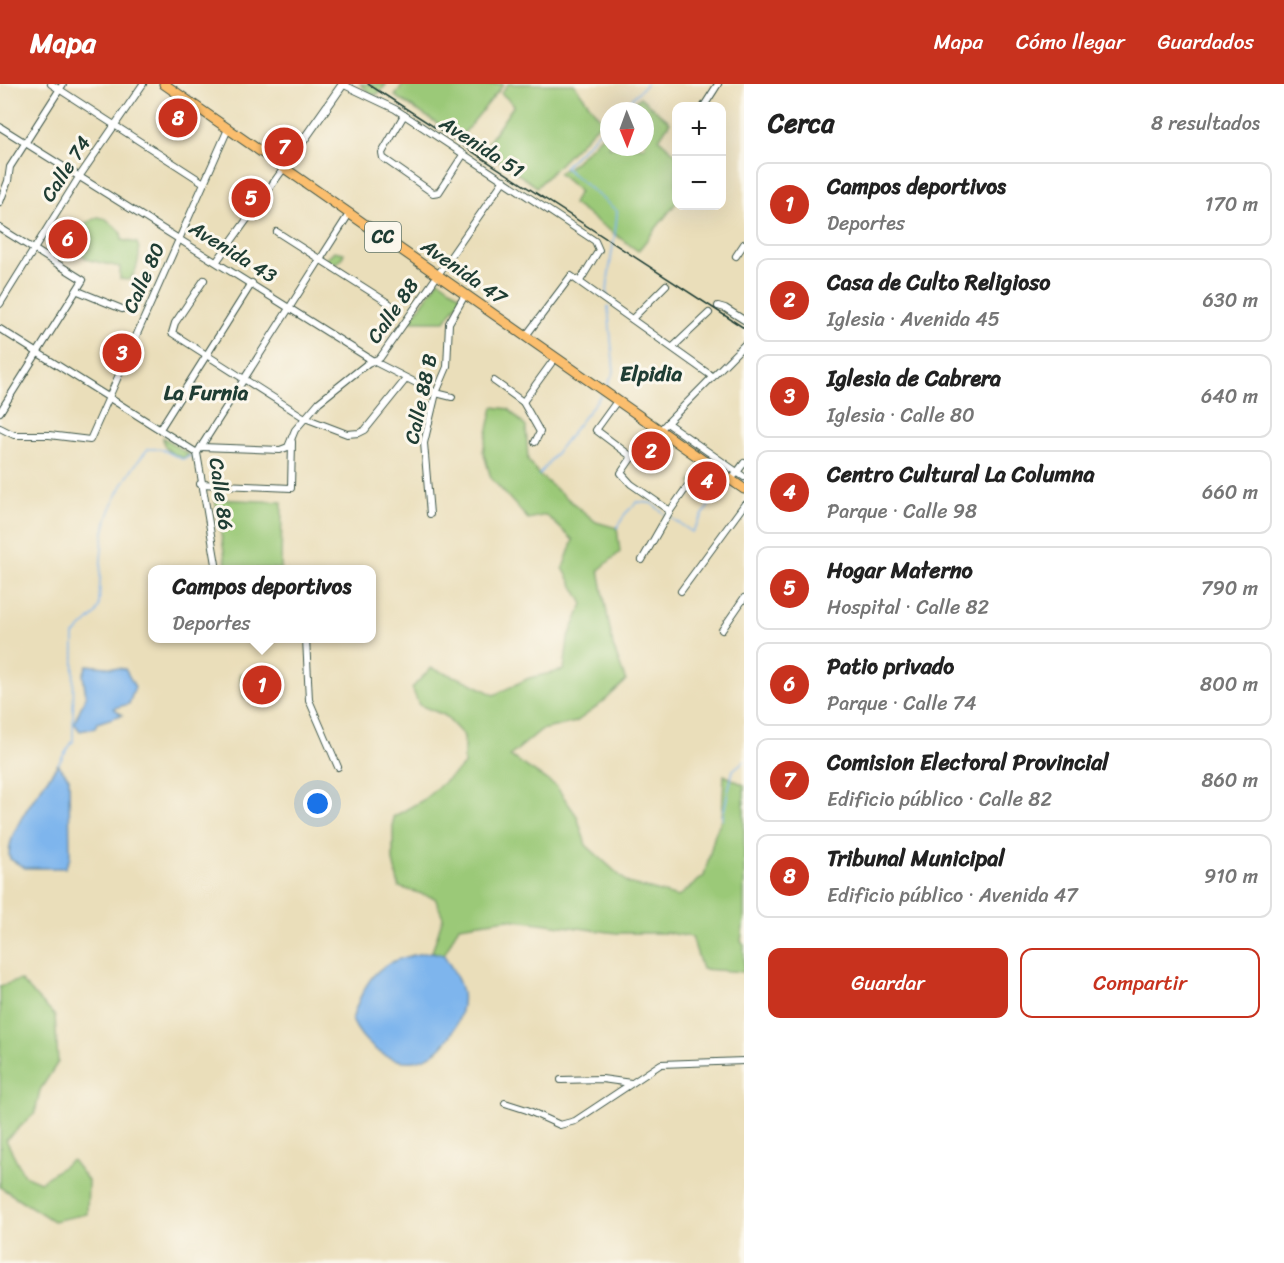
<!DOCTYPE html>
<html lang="es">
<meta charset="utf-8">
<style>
:root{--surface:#fff;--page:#f6f6f6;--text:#222;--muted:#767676;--line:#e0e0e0;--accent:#c8321e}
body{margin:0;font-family:Sriracha,sans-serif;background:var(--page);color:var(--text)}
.controls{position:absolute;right:18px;top:18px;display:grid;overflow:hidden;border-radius:12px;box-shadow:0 6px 24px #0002}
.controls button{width:54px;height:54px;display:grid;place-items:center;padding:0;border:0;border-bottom:2px solid var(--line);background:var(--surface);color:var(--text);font:30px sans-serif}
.compass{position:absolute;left:600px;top:18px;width:54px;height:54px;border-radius:50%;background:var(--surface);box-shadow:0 6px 24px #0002;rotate:179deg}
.you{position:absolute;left:318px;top:720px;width:21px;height:21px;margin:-15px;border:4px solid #fff;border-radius:50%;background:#1a73e8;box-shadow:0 0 0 9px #1a73e833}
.badge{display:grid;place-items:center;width:39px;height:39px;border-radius:50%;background:var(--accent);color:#fff;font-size:20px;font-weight:700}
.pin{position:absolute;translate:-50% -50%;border:3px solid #fff;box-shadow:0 2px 6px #0006}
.popup{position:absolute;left:148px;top:481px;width:228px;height:78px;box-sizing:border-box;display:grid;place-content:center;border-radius:12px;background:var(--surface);filter:drop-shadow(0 2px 4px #0005);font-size:20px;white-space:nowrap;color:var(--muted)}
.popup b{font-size:22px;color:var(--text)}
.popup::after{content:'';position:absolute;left:50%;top:100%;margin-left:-12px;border:12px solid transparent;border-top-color:var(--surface)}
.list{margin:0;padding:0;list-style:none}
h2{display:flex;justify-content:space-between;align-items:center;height:78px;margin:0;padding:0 24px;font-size:26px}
h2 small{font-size:20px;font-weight:400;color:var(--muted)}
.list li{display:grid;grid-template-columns:39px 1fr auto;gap:18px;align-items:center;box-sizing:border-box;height:84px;margin:0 12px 12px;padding:0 12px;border:2px solid var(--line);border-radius:12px}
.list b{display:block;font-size:22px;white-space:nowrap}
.list p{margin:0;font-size:20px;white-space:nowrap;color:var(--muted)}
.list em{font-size:20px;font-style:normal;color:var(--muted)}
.actions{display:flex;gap:12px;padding:18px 24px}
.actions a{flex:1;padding:14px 0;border:2px solid var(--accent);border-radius:12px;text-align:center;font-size:21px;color:var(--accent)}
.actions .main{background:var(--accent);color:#fff}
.map{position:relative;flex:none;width:744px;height:1179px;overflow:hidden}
header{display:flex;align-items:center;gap:36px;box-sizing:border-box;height:84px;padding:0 30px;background:var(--accent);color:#fff}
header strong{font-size:28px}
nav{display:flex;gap:33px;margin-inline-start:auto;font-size:21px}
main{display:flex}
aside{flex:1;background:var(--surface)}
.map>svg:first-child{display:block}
.green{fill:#9bc978;stroke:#5d8356;stroke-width:1.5}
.water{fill:#7eb5ed;stroke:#4e7990;stroke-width:1.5}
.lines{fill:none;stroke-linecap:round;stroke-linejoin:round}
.stream{stroke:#7eb5ed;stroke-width:1.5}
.minor-casing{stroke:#3d5548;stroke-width:8}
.tertiary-casing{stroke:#3d5548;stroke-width:10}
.primary-casing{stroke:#3d5548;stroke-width:11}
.minor{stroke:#fff;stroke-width:6}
.tertiary{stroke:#fff;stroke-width:8}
.primary{stroke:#fbbe6e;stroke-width:9}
.rail{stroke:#1f3d34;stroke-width:1.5}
.labels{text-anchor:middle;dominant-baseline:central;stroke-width:6;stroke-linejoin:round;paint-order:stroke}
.shield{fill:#fbf7ec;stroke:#61756b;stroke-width:1.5}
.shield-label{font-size:18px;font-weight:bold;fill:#1f3d34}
.street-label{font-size:20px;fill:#1f3d34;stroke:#fbf7ec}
.neighbourhood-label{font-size:21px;font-weight:bold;fill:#1f3d34;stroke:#fbf7ec}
</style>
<header>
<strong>Mapa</strong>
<nav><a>Mapa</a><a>Cómo llegar</a><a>Guardados</a></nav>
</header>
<main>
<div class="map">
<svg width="744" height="1179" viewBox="0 0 744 1179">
<rect width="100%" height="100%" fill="#fbf7ec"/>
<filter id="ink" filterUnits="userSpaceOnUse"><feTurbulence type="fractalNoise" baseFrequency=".0167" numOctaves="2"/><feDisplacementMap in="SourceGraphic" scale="12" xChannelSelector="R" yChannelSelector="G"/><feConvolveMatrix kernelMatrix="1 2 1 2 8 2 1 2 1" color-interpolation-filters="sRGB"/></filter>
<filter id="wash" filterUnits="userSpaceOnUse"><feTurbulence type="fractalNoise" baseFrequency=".008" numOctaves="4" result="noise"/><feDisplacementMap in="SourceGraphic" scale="24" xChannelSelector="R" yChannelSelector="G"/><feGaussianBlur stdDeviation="1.35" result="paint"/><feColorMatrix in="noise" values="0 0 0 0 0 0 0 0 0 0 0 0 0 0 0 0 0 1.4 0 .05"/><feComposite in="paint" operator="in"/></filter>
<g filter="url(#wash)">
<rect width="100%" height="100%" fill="#eadeba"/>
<g class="green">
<polygon points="360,0 386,0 386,1 378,10 372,11"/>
<polygon points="403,0 504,0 460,54 395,12"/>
<polygon points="508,0 574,0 602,37 537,103 483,66 514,21 501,9"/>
<polygon points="640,13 670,38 659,55 676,70 676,119 638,167 573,120 579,107 558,89 573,80 609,45 609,63 645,63 645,27 626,27"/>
<path d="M 98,133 L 106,135 L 121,148 L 122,156 L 137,159 C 142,168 137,189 129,196 L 120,195 L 120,183 L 89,176 L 74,165 L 78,157 L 74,150 L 84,140 Z"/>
<polygon points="334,167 344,169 341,176 332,181 326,175"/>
<polygon points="439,196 462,213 445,237 410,237"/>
<polygon points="493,323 509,325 526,343 528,376 539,391 596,438 617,444 620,468 599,486 613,562 626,597 602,619 576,638 541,646 510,672 556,702 577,732 586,761 628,799 678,813 704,792 715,750 722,735 724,691 744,701 744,835 741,857 744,860 744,888 702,885 692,853 669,849 617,849 508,835 459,842 444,871 432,868 443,833 435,814 399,803 393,777 393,733 423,716 464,681 464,652 444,631 419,621 412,604 431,584 467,597 494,611 529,594 564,586 568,555 583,520 563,484 573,456 546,431 528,435 491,394 483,367"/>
<path d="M 163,353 L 189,371 L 183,374 C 172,370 163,366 163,353 Z"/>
<polygon points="703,382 722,395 710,412 691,399"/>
<polygon points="215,415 282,418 281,485 227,485"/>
<polygon points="281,589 282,611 244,613 240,590"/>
<polygon points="20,896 55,932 58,978 40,1006 35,1029 6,1056 24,1091 40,1098 72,1076 88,1097 87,1130 53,1137 0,1103 0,902"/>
</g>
<g class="water">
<polygon points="87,581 125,585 135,603 129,620 114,624 122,631 97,639 95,644 80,647 74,639 86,612 83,591"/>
<path d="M 58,680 L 69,694 L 70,774 L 65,784 L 25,784 L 10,775 C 3,751 44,701 58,680 Z"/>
<path d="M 432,868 L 444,871 C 450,882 460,895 462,908 C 466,936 443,974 413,977 C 386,980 362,958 352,936 C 366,888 383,874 432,868 Z"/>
</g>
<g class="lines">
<g class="stream">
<polyline points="620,27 646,0"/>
<path d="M 607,214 C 607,184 616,157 617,127 L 564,83 L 609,38"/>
<polyline points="605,305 614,288 608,222"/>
<polyline points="667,344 693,362"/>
<polyline points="699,366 731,388"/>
<polyline points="539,391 601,311"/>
<polyline points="739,393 744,397"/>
<polyline points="670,433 692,448 724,398"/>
<polyline points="617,444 625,430 637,418 651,419 665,430"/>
<path d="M 58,680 L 73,657 L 74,551 L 96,530 L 99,523 C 100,498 100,472 104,448 C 109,419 129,387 148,365 L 161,365 L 182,375 L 194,371"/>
<polyline points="722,735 733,686 744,677"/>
</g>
</g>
</g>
<g filter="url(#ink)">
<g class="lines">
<defs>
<g id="minor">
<polyline points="51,0 204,99"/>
<polyline points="342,0 395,25 595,157 599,166 580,197"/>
<polyline points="704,22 718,0"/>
<polyline points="404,31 382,69 383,74 433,109 439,108 463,71"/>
<polyline points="0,43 375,278 436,309 452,313"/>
<polyline points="0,118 8,97 10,83 63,0"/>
<polyline points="0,144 83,196 0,328"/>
<polyline points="277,148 390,220"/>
<polyline points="736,172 744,160"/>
<polyline points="217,177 284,84"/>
<polyline points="204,196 175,239 172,249 305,334 347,350 359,349 365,346 406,295"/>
<polyline points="78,207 122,225"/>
<polyline points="0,220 79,93 143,0"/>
<polyline points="718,222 725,224 744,236"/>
<polyline points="632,235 666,201"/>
<polyline points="0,245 197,369"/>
<polyline points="525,253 571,192 713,293"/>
<polyline points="673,263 709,229"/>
<polyline points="494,297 523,318 540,348 535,358"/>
<polyline points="617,317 596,346 632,373 621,389 631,400 670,427"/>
<polyline points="523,318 555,274"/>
<polyline points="667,339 744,393"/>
<polyline points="0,344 14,351 49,351 90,356 228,45"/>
<polyline points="160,345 252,199"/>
<polyline points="659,347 744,261"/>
<polyline points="201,363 280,366 288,363 295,346 319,318 368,279 380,274 504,96"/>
<polyline points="735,391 744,379"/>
<polyline points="200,400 291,404 292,358"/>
<polyline points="430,430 424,359 436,309 447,283 449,239 465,211"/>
<polyline points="642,476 670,427 705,377"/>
<polyline points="217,486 197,369 349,130"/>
<polyline points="681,507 744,421"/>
<polyline points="722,546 744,514"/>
<polyline points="306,554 309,616 338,683"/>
<polyline points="561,996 602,995 631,999"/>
<polyline points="505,1019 527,1026 560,1041 575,1037 661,980 744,977"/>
</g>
<polyline id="tertiary" points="284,84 343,0"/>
<polyline id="primary" points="164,0 744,405"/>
</defs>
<use href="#minor" class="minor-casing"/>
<use href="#tertiary" class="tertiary-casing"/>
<use href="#primary" class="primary-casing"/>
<use href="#minor" class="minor"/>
<use href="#tertiary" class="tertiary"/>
<use href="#primary" class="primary"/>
<polyline class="rail" points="368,0 744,244"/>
</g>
</g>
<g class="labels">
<rect class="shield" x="365" y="138" width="36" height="30" rx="4.5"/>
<g class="shield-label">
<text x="383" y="153">CC</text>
</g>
<g class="street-label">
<text transform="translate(482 63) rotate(33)">Avenida 51</text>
<text transform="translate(66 85) rotate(-57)">Calle 74</text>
<text transform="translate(233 168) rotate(32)">Avenida 43</text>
<text transform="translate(464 188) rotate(35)">Avenida 47</text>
<text transform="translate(144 194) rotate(-66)">Calle 80</text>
<text transform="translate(393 227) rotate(-55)">Calle 88</text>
<text transform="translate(421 315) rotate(-78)">Calle 88 B</text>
<text transform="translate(221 410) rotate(82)">Calle 86</text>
</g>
<g class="neighbourhood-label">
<text x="651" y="290">Elpidia</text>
<text x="206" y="309">La Furnia</text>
</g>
</g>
</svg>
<div class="controls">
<button>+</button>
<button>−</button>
</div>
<svg class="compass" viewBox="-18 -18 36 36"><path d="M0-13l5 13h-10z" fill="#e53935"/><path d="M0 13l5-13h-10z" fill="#767676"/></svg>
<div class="you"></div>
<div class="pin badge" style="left:262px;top:601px">1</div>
<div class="popup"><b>Campos deportivos</b>Deportes</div>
<div class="pin badge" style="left:651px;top:367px">2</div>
<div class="pin badge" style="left:122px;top:269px">3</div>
<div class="pin badge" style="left:707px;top:397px">4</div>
<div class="pin badge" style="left:251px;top:114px">5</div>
<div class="pin badge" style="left:68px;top:155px">6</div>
<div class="pin badge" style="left:284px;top:63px">7</div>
<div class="pin badge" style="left:178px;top:34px">8</div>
</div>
<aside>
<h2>Cerca<small>8 resultados</small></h2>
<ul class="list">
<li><span class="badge">1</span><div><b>Campos deportivos</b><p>Deportes</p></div><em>170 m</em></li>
<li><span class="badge">2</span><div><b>Casa de Culto Religioso</b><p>Iglesia · Avenida 45</p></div><em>630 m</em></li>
<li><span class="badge">3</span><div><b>Iglesia de Cabrera</b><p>Iglesia · Calle 80</p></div><em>640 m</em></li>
<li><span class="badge">4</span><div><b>Centro Cultural La Columna</b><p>Parque · Calle 98</p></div><em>660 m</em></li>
<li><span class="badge">5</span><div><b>Hogar Materno</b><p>Hospital · Calle 82</p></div><em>790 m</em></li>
<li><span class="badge">6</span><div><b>Patio privado</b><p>Parque · Calle 74</p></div><em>800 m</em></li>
<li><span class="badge">7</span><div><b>Comision Electoral Provincial</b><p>Edificio público · Calle 82</p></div><em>860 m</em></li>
<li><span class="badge">8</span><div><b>Tribunal Municipal</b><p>Edificio público · Avenida 47</p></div><em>910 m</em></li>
</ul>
<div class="actions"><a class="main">Guardar</a><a>Compartir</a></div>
</aside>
</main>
